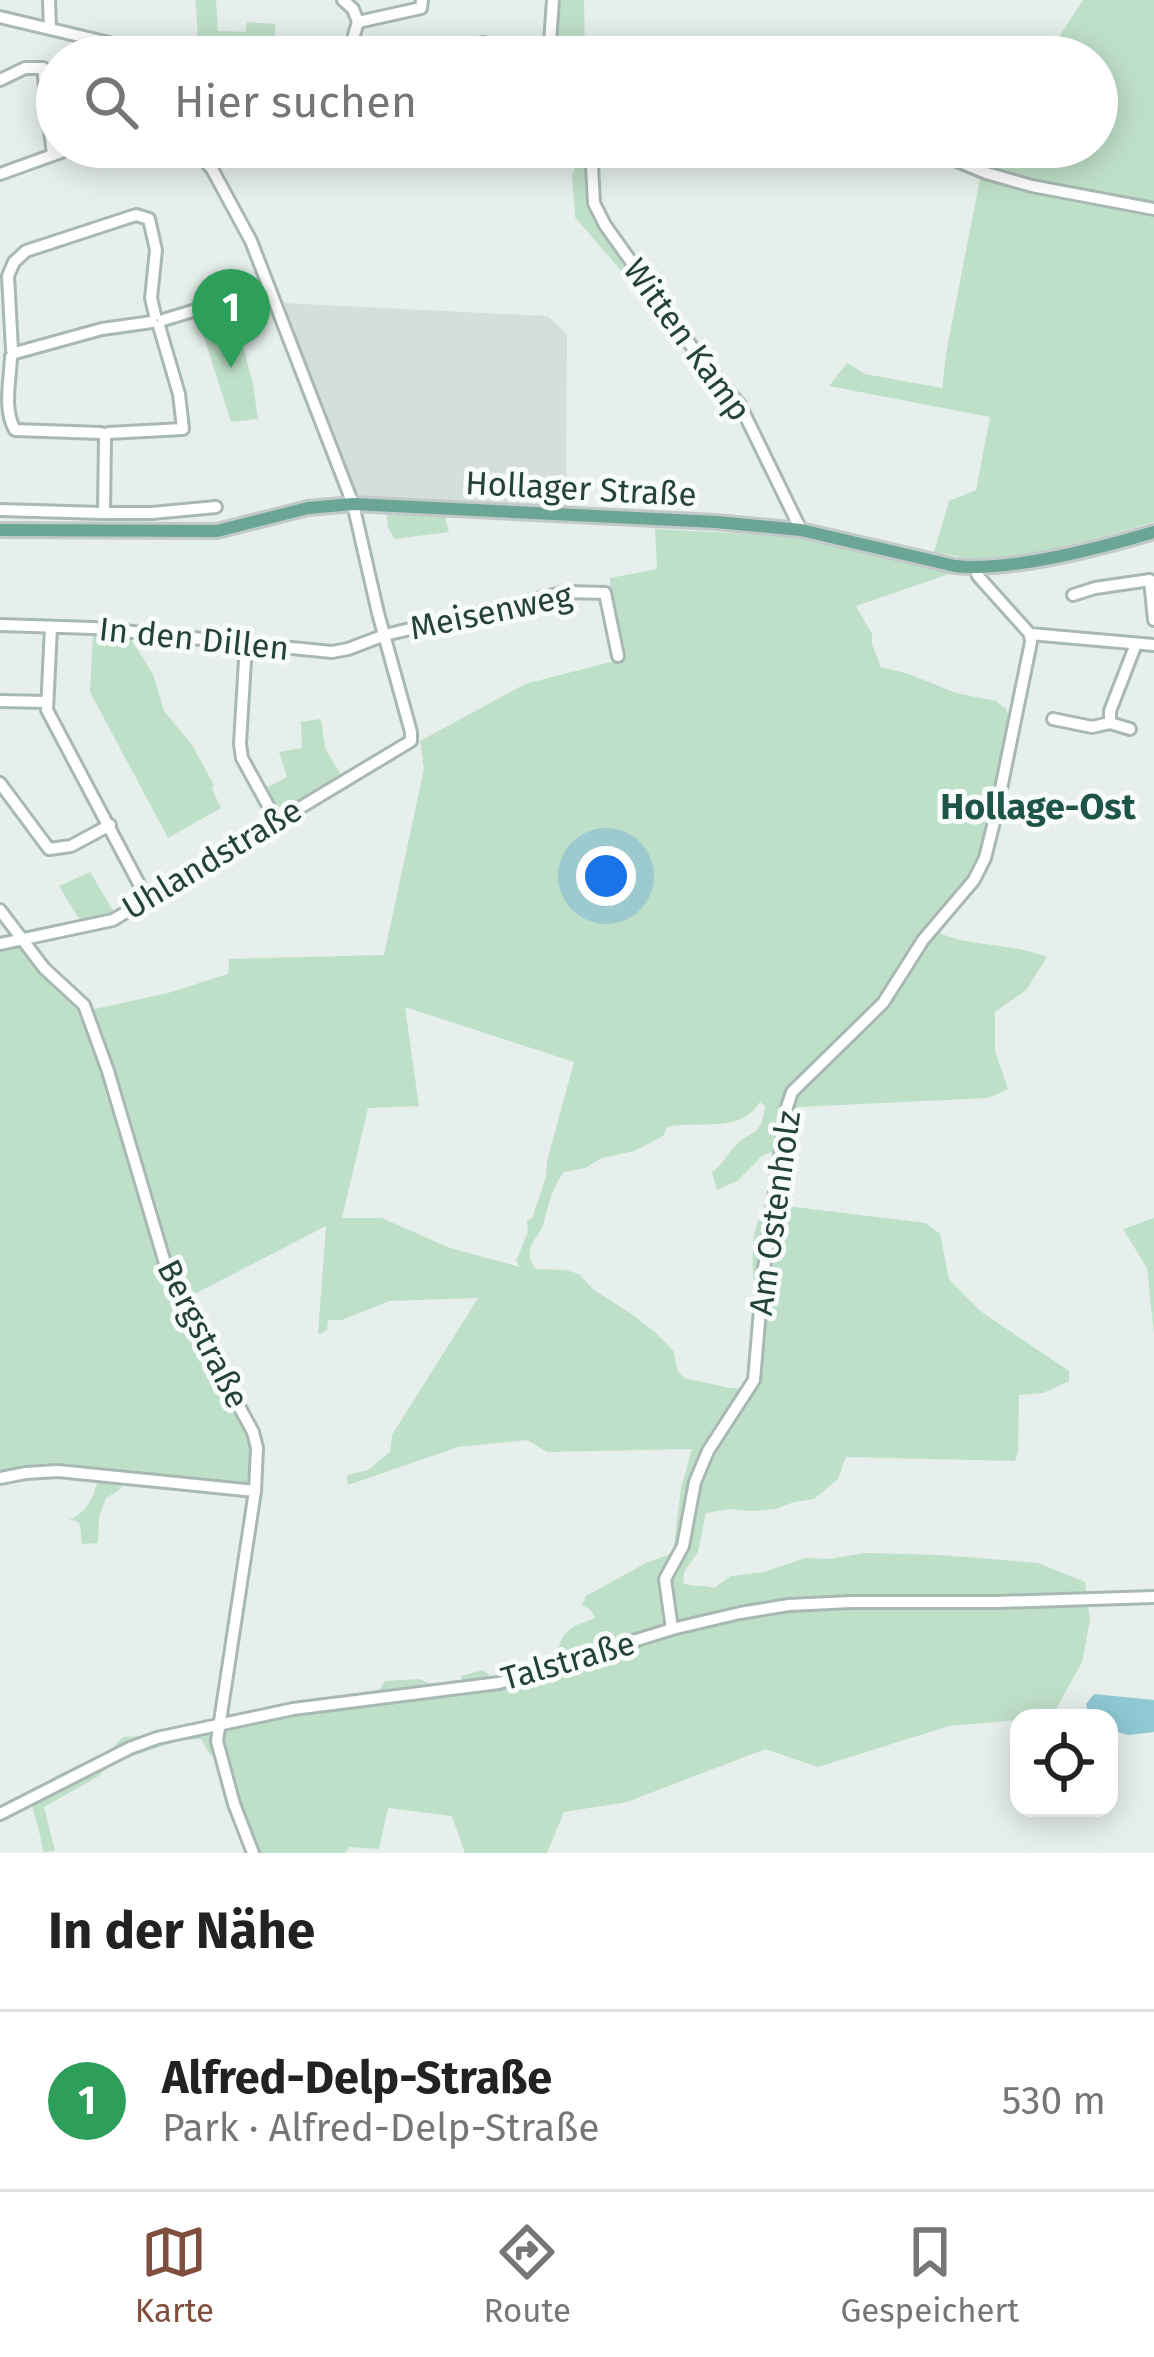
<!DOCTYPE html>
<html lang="de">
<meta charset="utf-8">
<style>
:root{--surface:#fff;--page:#f2f2f2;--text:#222;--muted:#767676;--line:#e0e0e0;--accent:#804e3d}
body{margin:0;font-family:"Fira Sans",sans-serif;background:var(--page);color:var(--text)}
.controls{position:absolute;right:36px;bottom:36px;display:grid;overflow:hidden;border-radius:24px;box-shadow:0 6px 30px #0003}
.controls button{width:108px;height:108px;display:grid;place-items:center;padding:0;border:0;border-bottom:3px solid var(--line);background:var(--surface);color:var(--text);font:60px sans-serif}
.you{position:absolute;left:606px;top:876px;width:42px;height:42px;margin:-30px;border:9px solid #fff;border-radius:50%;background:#1a73e8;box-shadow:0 0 0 18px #1a73e833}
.badge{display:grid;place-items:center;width:78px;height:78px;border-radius:50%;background:var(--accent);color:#fff;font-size:39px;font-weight:700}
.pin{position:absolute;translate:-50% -99px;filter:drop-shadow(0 3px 6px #0008)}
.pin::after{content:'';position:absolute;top:63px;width:42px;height:36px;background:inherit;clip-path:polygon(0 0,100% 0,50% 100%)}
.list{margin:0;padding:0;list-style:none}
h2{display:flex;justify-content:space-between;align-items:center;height:156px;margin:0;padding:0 48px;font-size:51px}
h2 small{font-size:39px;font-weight:400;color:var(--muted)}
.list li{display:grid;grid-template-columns:78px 1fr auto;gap:36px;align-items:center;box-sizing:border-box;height:180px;padding:0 48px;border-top:3px solid var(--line)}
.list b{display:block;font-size:45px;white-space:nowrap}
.list p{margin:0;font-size:39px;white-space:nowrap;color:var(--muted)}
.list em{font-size:39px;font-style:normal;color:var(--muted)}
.icon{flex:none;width:66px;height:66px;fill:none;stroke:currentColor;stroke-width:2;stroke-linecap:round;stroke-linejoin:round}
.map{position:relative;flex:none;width:1154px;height:1853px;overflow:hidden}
.search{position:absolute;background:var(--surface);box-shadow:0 6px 30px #0003;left:36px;right:36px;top:36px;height:132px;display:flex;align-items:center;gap:30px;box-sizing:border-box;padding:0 42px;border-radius:66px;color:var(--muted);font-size:45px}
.sheet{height:336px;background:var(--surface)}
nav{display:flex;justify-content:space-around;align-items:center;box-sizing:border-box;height:168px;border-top:3px solid var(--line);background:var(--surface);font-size:33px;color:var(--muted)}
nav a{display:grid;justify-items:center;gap:6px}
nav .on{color:var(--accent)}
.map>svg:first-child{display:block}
.built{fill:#d4dfda}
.green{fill:#bfe0c8;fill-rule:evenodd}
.water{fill:#8ec9d4}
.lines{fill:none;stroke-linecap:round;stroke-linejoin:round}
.minor-casing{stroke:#a8b8b2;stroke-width:16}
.major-casing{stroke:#c2cac8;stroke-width:18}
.minor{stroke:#fff;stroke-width:10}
.major{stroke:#6aa596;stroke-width:12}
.labels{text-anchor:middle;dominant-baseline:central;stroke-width:10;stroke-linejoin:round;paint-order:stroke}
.street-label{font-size:33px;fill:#24423a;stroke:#f7fbf9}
.neighbourhood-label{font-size:36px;font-weight:bold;fill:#1f5548;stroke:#f7fbf9}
</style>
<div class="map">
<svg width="1154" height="1853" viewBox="0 0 1154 1853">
<rect width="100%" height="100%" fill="#e6efeb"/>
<polygon class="built" points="284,303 548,316 567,334 566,507 357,497 282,309"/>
<g class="green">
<path d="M 195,0 L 216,0 L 218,31 L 245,32 L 247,22 L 275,24 L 275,56 L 190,56 C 201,39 197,19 195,0 Z"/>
<polygon points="553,0 584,0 585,53 582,57 549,57"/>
<polygon points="1083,0 1154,0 1154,205 1071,189 978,163 988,147 1097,147 1097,57 1046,57"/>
<polygon points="592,157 594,203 638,272 629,280 575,217 572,175 579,160"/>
<polygon points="980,179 1154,214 1154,522 1087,541 989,562 934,552 949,501 976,490 990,417 829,386 847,363 865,374 942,388 947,348"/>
<polygon points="232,306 253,384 258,419 231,422 198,318"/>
<polygon points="386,506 443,509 449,532 394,539 388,527"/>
<path d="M 655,529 L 788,536 L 952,573 L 856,606 L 872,634 L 872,644 L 881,667 L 909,674 L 956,693 L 996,701 L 1006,709 L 1009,716 L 981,857 L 972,876 L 928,927 C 963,949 1009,941 1047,957 L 1026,990 L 995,1012 L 995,1051 L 1008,1089 L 988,1098 L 798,1107 L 798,1116 L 792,1124 L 796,1135 L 786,1146 L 762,1156 L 737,1181 L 717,1190 L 712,1172 C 723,1164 725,1157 734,1147 C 749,1129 761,1140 765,1106 L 760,1102 C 741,1134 698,1120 667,1127 L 663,1136 L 634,1151 L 602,1158 L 585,1168 L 564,1172 C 552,1187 548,1207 543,1225 C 540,1235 531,1241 530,1251 C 529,1261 531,1261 536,1269 L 565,1270 L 579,1274 L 594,1290 L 633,1315 L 657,1334 L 674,1352 L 677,1370 L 684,1378 L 730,1388 L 750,1389 L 760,1306 C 751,1285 750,1242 758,1221 C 760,1215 767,1208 770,1204 L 926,1223 L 940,1234 L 949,1279 L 980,1311 L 1069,1371 L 1069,1381 L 1043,1393 L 1019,1395 L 1018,1451 L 1015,1461 L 846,1457 L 838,1479 L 814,1499 L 794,1502 L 776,1509 L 752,1511 L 729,1509 L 706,1513 L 698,1552 L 684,1572 L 683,1583 C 694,1588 703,1584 714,1588 L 731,1576 L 764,1572 L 805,1558 L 829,1559 L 864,1553 L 940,1555 L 1038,1563 L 1085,1582 L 1090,1620 L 1082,1662 L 1055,1711 L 1017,1720 L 949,1726 L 818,1767 L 765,1749 L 627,1802 L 564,1812 L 547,1853 L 465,1853 L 452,1816 L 388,1808 L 379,1849 L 349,1847 L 345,1853 L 253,1853 L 219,1754 L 211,1756 L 201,1739 L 181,1740 L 114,1762 L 97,1777 L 44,1807 L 55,1851 L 43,1852 C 41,1832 33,1815 30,1794 L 56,1776 L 110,1750 L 123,1737 L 142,1736 L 374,1698 L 385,1681 L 420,1679 L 442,1690 L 462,1687 L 461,1676 L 483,1670 L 499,1683 L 558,1663 L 555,1658 C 563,1629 568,1628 595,1618 L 591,1610 L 582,1605 L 586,1596 L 646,1563 L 673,1553 L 681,1488 L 692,1449 L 547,1452 L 527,1440 L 458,1447 L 348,1485 L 347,1475 L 368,1470 L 390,1452 L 392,1435 L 478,1298 L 389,1301 L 342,1320 L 328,1320 L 327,1330 L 318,1335 L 326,1226 L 181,1301 L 253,1432 L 255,1491 L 127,1480 L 119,1490 L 106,1498 L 99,1517 L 98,1543 L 82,1544 L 80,1525 L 77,1521 L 69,1520 C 88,1512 94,1496 99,1476 L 58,1471 L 0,1478 L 0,949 L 18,945 L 81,1012 L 168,993 L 228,974 L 229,959 L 384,955 L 424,769 L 420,741 L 525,684 L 622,659 L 610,598 L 610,578 L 657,569 ZM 405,1007 L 574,1062 L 547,1161 L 546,1177 L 532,1218 L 527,1221 L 528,1232 L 516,1261 L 520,1267 L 450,1248 L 382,1218 L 342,1218 L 368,1108 L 419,1106 Z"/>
<polygon points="93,632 129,636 153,674 164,711 192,745 214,785 212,789 221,808 168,838 90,692"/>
<polygon points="321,719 325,748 343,779 276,820 260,791 287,777 279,752 302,748 301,722"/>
<polygon points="90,872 117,917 83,926 59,886"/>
<polygon points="1154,1218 1154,1333 1147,1268 1123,1229"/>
</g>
<polygon class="water" points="1094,1694 1154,1700 1154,1732 1129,1735 1109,1730 1109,1718 1089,1718 1086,1704"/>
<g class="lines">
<defs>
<g id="minor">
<polyline points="49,0 50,29"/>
<polyline points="343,0 353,9 358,22"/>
<polyline points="0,17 147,52 151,57"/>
<polyline points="358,22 421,8 422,0"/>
<polyline points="355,57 354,35 358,22"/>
<polyline points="414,57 483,43 549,57"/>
<polyline points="549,57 553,0"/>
<polyline points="0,80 25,68 43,68 53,155"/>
<polyline points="591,147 594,203 605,225 697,354 740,405 801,530"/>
<polyline points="924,147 986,173 1032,186 1154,209"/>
<polyline points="0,174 75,147"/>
<polyline points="163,320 269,288"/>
<polyline points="12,350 8,276 14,262 26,251 136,215 149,219 156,250 151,298 155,315"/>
<polyline points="15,353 102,329 152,322"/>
<path d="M 11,357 C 10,381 3,410 15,430 L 101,433"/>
<polyline points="108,433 183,429 179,394 159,326"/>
<polyline points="0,510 102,513"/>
<polyline points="104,511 105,439"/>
<polyline points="106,513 152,513 216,507"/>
<polyline points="976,568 978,576 1030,634 1154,645"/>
<polyline points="1073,595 1095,588 1150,580 1154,620"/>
<polyline points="0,625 93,628 332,652 348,649 385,635 566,592 605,593 618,656"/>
<polyline points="51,627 47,710 147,899"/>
<polyline points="246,643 240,744 242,758 276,820"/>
<polyline points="0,701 47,702"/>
<polyline points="1053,719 1092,727 1110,723"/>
<polyline points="1130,729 1110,723 1110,711 1136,644"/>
<polyline points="0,783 49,849 71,846 110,825"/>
<polyline points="0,910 44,968 84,1005 108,1071 170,1280 253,1432 257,1448 255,1491 217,1741 234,1804 253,1853"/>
<polyline points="0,944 113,920 411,741 411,732 378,613 353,504 251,241 212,169 193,147"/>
<polyline points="0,1478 26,1473 58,1471 255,1491"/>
<polyline points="672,1629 665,1579 683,1546 695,1482 708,1451 754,1380 763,1275 787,1107 792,1092 883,1003 923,940 974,880 985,858 995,818 1031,642 1030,634"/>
<polyline points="0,1814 130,1748 157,1738 293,1709 499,1683 672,1629 740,1613 789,1605 851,1602 998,1602 1154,1597"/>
</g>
<path id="major" d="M 0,530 L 217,531 L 308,508 L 353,504 L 716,522 L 801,530 L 955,566 C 1010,572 1100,548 1154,532"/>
</defs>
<use href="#minor" class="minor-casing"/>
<use href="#major" class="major-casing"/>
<use href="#minor" class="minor"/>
<use href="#major" class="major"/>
</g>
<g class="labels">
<g class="street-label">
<text transform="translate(687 340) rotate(54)">Witten Kamp</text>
<text transform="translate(581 489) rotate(3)">Hollager Straße</text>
<text transform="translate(491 612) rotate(-12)">Meisenweg</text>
<text transform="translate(194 639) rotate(6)">In den Dillen</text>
<text transform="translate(212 859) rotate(-31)">Uhlandstraße</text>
<text transform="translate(775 1213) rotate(-82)">Am Ostenholz</text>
<text transform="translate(203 1334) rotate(63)">Bergstraße</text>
<text transform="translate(568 1661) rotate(-16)">Talstraße</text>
</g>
<g class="neighbourhood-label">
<text x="1038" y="807">Hollage-Ost</text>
</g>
</g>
</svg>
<div class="controls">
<button><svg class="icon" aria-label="locate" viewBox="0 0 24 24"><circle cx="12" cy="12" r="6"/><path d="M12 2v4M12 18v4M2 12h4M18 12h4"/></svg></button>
</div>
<div class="you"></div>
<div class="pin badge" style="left:231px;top:368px;background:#2e9e5b">1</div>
<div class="search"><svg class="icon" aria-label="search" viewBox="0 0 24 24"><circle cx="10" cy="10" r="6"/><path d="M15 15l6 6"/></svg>Hier suchen</div>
</div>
<section class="sheet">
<h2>In der Nähe<small></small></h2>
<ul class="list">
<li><span class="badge" style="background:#2e9e5b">1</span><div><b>Alfred-Delp-Straße</b><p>Park · Alfred-Delp-Straße</p></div><em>530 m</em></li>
</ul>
</section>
<nav>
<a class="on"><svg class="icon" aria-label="map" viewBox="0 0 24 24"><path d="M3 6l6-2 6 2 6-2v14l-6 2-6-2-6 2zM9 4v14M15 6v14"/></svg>Karte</a>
<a><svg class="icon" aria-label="directions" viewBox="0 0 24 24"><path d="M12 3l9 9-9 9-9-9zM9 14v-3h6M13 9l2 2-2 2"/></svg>Route</a>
<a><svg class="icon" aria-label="saved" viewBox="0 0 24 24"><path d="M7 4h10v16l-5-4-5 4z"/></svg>Gespeichert</a>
</nav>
